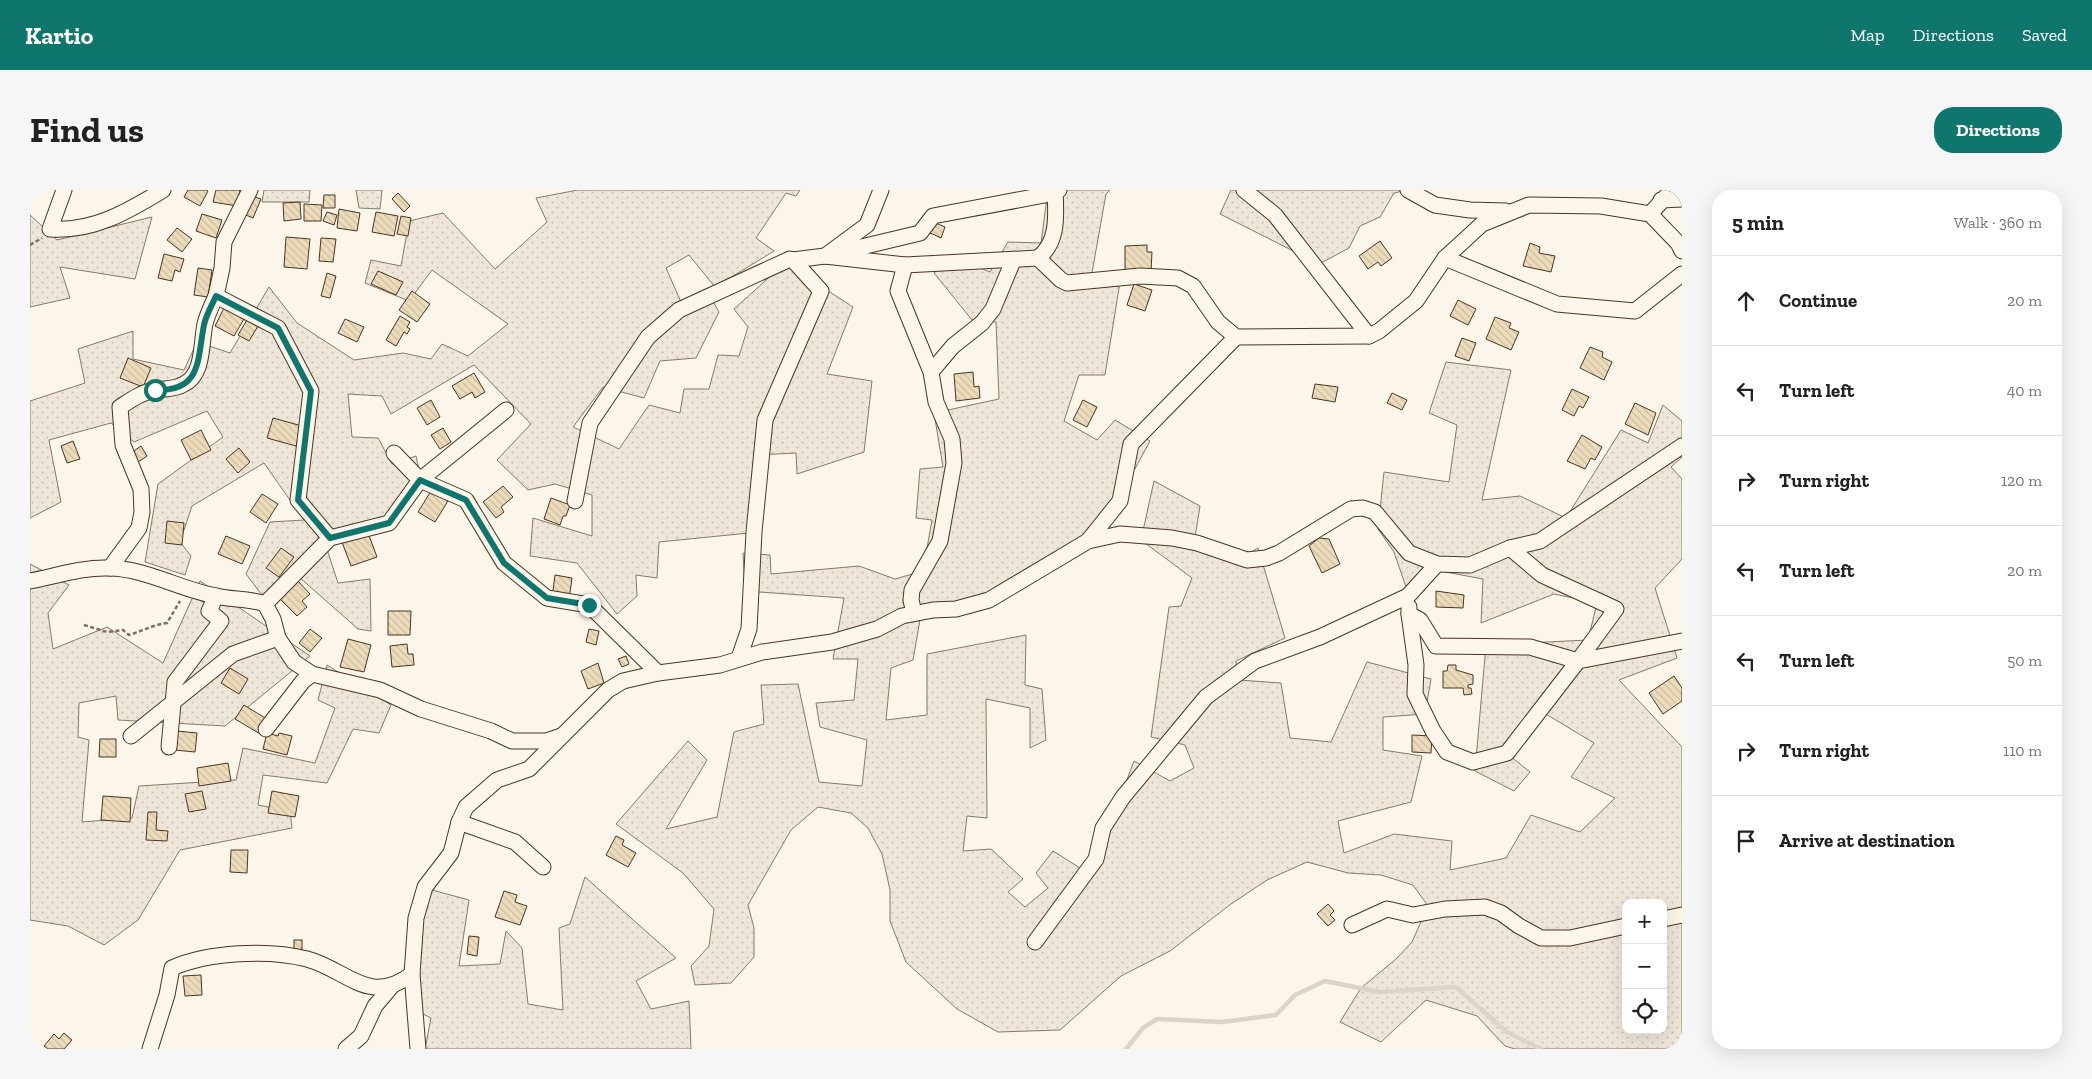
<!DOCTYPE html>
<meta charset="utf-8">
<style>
:root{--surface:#fff;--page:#f6f6f6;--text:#222;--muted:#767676;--line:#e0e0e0;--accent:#0f766e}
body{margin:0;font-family:"Zilla Slab",serif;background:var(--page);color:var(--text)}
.controls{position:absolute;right:15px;bottom:15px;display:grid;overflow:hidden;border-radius:10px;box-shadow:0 5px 20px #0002}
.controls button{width:45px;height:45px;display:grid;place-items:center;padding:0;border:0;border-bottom:1px solid var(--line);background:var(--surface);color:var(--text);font:25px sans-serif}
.stop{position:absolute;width:15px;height:15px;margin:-11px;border:4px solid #0f766e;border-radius:50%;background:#fff}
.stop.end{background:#0f766e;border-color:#fff;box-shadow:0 1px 5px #0008}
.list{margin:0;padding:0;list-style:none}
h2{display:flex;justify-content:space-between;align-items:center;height:65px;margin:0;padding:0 20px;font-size:21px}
h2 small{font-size:16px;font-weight:400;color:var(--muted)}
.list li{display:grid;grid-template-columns:32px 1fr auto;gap:15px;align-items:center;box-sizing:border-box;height:90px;padding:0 20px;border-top:1px solid var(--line)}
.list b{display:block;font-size:19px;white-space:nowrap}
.list em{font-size:16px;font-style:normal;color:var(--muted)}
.icon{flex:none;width:28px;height:28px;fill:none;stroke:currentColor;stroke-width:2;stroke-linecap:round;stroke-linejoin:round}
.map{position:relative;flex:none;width:1652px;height:859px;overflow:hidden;border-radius:20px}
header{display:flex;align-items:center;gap:30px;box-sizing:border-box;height:70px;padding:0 25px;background:var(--accent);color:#fff}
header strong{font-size:24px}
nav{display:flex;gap:28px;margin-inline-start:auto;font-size:18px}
.intro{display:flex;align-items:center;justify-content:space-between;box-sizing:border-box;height:120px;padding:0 30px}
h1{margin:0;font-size:35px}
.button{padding:12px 22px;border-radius:20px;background:var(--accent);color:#fff;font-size:18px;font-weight:700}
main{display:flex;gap:30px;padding:0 30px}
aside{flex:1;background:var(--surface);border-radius:20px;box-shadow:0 5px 20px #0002}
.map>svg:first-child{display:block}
.grass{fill:url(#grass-dots);stroke:#887966;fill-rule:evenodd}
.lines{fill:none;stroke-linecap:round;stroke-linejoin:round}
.stream{stroke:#dcd4c6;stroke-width:4.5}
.building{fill:url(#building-back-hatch);stroke:#4a3520}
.minor-casing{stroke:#4a3520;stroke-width:17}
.path{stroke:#7f6f5c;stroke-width:2.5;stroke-dasharray:4 2.5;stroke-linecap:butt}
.minor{stroke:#fbf6e9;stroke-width:15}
.route{stroke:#0f766e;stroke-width:6}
</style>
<header>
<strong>Kartio</strong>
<nav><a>Map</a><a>Directions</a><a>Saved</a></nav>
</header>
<div class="intro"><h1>Find us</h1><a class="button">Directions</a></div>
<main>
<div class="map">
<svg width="1652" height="859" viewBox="0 0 1652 859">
<defs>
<pattern id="grass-dots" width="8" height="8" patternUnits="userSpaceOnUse" patternTransform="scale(1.25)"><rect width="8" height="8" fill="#ede6d9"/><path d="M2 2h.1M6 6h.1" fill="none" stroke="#cdc6ba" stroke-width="1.8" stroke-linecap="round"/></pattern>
<pattern id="building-back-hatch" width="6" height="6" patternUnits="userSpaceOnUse" patternTransform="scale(1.25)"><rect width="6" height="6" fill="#ecdcbc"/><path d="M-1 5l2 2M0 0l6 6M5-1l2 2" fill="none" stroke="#ccbda1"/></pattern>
</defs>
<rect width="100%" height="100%" fill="#fbf6e9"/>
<g class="grass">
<polygon points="234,0 280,0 279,12 232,12"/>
<polygon points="326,0 352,0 350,19 329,18"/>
<polygon points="548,0 770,0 766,6 756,3 726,48 744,61 685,97 659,65 636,78 651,112 676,99 689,122 666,168 630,171 614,208 573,197 543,237 589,259 619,215 650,223 654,199 679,199 688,165 709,166 718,137 704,119 755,73 823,117 797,184 842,191 834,262 767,284 766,263 726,265 719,343 629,352 627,388 606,385 607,406 587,424 547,373 500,366 503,328 562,346 562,305 525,294 498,300 467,270 501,234 444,175 361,224 352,206 318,204 322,247 348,248 362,274 386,266 390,284 362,324 292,344 308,393 340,389 341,441 328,439 260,379 235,409 216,384 240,332 274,330 234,273 162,316 150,352 161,366 155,385 115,372 128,294 193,247 177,221 104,252 81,233 19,250 31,312 0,328 0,211 55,193 48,159 103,141 103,169 154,180 167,152 200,163 239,97 267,133 324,170 373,163 401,169 412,154 438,166 478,134 402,80 379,111 335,93 341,70 371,76 379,31 413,23 465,79 517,32 506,8"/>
<path d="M 1018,0 L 1080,0 L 1076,4 L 1060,94 L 1090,92 L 1075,185 L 1049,185 L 1034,231 L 1067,250 L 1085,230 L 1120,251 L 1075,334 L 965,414 L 891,424 L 883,470 L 861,478 L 856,530 L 897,525 L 897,464 L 996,445 L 995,495 L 1012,499 L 1016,550 L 1000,558 L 1000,518 L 956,509 L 957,628 L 937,626 L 933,661 L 961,659 L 993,689 L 978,702 L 995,717 L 1018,698 L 1006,683 L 1023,661 L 1055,681 L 1075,648 L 1104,571 L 1140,591 L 1164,578 L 1155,555 L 1121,547 L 1139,417 L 1151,416 L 1162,388 L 1111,350 L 1124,291 L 1170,316 L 1163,360 L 1209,369 L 1228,358 L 1255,448 L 1206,471 L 1208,490 L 1251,493 L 1260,548 L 1301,552 L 1337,472 L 1401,489 L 1395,524 L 1353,527 L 1353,560 L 1392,566 L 1381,612 L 1308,631 L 1314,663 L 1364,644 L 1422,651 L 1420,680 L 1476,668 L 1501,625 L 1550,642 L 1585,608 L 1541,587 L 1564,553 L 1516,524 L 1480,566 L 1500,582 L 1484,601 L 1445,581 L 1456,455 L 1558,450 L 1567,413 L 1524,404 L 1451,433 L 1453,389 L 1405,380 L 1376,397 L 1364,362 L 1348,339 L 1354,282 L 1419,292 L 1427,235 L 1399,223 L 1416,172 L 1481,180 L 1452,310 L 1490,306 L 1536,328 L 1591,240 L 1618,253 L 1633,215 L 1652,231 L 1652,267 L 1641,277 L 1652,289 L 1652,369 L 1625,398 L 1647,468 L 1589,490 L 1652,557 L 1652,859 L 1485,859 L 1475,856 L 1447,826 L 1396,810 L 1351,852 L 1310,832 L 1331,798 L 1366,769 L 1382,752 L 1398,716 L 1383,695 L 1351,685 L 1318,683 L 1277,672 L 1237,690 L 1201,714 L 1140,761 L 1091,786 L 1030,840 L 968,842 L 927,819 L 876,772 L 860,731 L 860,700 L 852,664 L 838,638 L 821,623 L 788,617 L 761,640 L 718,715 L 724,738 L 724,767 L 701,793 L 665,795 L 661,776 L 679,756 L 684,719 L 653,683 L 586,634 L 658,551 L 677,570 L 636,639 L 687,627 L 704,542 L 734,534 L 731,495 L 768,494 L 789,592 L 832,596 L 837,550 L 790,537 L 786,513 L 824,510 L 828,469 L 803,469 L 814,408 L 715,401 L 713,363 L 740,365 L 741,384 L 829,376 L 865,389 L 893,381 L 902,330 L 886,328 L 890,279 L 913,277 L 904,223 L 969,209 L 966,132 L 942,130 L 904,83 L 926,68 L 960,82 L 978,52 L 1011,53 ZM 1596,713 L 1633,713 L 1633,840 L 1596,840 Z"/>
<polygon points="1201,0 1377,0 1364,3 1350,27 1330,36 1319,58 1289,74 1190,24"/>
<polygon points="0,25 27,50 122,27 105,89 30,77 40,108 0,117"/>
<polygon points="0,374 39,395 18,423 23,459 77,437 133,473 170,391 280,466 195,536 88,530 86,506 49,513 48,547 59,550 52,632 102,628 109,596 206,590 213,558 285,573 305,518 288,510 297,475 361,515 349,543 323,539 297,593 233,585 228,615 260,621 262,638 150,660 108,730 74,755 38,736 0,730"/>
<polygon points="555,687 646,768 606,791 621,819 659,811 661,859 395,859 401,828 381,818 391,697 439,710 429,776 470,774 476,741 492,758 498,814 533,820 529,738 540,734"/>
</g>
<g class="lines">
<polyline class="stream" points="1096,859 1113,838 1127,829 1192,832 1246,825 1265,805 1295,791 1349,802 1426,797 1477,842 1511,859"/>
</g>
<g class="building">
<polygon points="158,0 176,0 178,1 170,16 154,7"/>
<polygon points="186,0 210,0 207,16 183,12"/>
<polygon points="368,3 380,16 374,22 362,9"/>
<polygon points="294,5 305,5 305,18 293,18"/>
<polygon points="223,6 231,9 223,28 216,25"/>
<polygon points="270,12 271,29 254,31 253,13"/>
<polygon points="274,14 292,15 291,31 274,31"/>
<polygon points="309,19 330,23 327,41 307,38"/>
<polygon points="297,22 307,25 304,35 293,31"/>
<polygon points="346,22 368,26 364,46 342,42"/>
<polygon points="172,24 192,30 186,48 166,41"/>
<polygon points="371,26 381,28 378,46 367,44"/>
<polygon points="901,31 915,37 911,48 896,41"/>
<polygon points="147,38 162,49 152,62 137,50"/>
<polygon points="256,47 280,49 277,79 254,77"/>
<polygon points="291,48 306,49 303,72 289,71"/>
<polygon points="1350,51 1362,68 1351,76 1348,72 1338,79 1329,66"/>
<polygon points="1500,53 1510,57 1509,63 1525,66 1521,82 1493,76"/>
<polygon points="1117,55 1117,62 1122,62 1121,81 1095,82 1095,56"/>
<polygon points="134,64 154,69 150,82 145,80 142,91 128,88"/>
<polygon points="168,78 182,80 178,107 164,105"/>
<polygon points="348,81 373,92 366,105 341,94"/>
<polygon points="297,83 306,86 300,108 291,106"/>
<polygon points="1104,94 1122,100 1115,121 1097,115"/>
<polygon points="382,101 400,114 387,132 369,120"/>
<polygon points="1428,110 1446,119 1438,135 1420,126"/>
<polygon points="194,118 214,129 204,146 185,136"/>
<polygon points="370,126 380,132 377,137 380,139 377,144 374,142 366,156 356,150"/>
<polygon points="1465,127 1481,133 1479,138 1489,142 1481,160 1456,149"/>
<polygon points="315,129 334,137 327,152 308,143"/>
<polygon points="217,130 228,136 219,151 208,145"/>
<polygon points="1432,148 1446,153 1439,171 1425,166"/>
<polygon points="1560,157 1573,162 1572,167 1582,172 1574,190 1550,178"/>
<polygon points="98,168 121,178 113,197 90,188"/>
<polygon points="943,182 944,197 949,196 950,208 926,211 924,184"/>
<polygon points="444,183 455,202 445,208 442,202 430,209 422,196"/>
<polygon points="1285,194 1308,197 1305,212 1282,208"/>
<polygon points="1542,199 1559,207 1553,218 1549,216 1544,226 1532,220"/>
<polygon points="1362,203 1377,210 1372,220 1357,213"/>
<polygon points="401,210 410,227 397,235 387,218"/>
<polygon points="1053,210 1067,217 1057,237 1043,230"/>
<polygon points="1605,213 1626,223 1618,245 1595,234"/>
<polygon points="243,228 272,236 266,256 237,248"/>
<polygon points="413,238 421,252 410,259 401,245"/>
<polygon points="171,240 181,260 161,270 151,250"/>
<polygon points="1552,245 1572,257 1565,270 1561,268 1555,279 1537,271"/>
<polygon points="43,251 50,269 37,273 31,256"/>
<polygon points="111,256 117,266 108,272 101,263"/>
<polygon points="209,258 220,272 208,283 196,269"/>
<polygon points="473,296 483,307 471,317 474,322 466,328 453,312"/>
<polygon points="401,301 418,311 405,332 388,322"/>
<polygon points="232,304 248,314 236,333 220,322"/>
<polygon points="521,308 540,315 536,326 533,326 530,335 514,329"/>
<polygon points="137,331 154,333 152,355 135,353"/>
<polygon points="338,343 347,367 321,376 312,352"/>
<polygon points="196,346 220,356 212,374 188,364"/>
<polygon points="1289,348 1299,349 1310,374 1292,383 1279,356"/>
<polygon points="251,358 264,367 249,387 236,378"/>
<polygon points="525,385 542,388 539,410 522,408"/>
<polygon points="267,390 280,404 272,411 277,417 267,426 249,408"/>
<polygon points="1406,401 1434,405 1433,418 1406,417"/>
<polygon points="358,421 381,421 380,445 358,445"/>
<polygon points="280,439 292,448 280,462 269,453"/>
<polygon points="559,439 569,441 566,455 556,452"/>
<polygon points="318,449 341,455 334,482 310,477"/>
<polygon points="377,454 378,464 383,464 384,475 362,477 360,456"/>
<polygon points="596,466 599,474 592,477 588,469"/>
<polygon points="568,473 574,493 558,499 551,481"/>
<polygon points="1418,475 1426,475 1426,480 1443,485 1443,494 1438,495 1438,498 1441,498 1442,504 1434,505 1433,498 1413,498 1413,481 1417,481"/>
<polygon points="200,478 218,489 209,504 191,493"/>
<polygon points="1644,486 1652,498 1652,511 1633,524 1619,503"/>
<polygon points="214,515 240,531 232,545 205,529"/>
<polygon points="147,541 167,543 165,562 145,560"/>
<polygon points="237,543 248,546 249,543 262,546 257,565 233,559"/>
<polygon points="1382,545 1402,546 1401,563 1382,562"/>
<polygon points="70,549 86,549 86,567 69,567"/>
<polygon points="198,573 201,591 169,596 167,578"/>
<polygon points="172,601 176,619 159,622 155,604"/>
<polygon points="242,601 269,606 265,627 238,623"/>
<polygon points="73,606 101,608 100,632 71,630"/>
<polygon points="118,622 127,622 126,640 138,641 137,651 116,650"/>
<polygon points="586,646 594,650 592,655 606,663 598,677 576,665"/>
<polygon points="201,660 218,660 217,683 200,682"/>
<polygon points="474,701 487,705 485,712 497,716 490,735 465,727"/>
<polygon points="1298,714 1304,721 1300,725 1305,730 1298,736 1287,724"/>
<polygon points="439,746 449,747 447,766 437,764"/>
<rect x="264" y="750" width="8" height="14"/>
<polygon points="171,785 172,805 155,806 153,786"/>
<polygon points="34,843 42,850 34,859 18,859 14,856 24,844 29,849"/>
</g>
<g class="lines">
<defs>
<g id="minor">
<path d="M 34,0 L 20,39 C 63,42 97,22 133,0"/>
<polyline points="220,0 194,52 192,78 186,106 248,138 281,201 268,310 300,348"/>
<polyline points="1214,0 1245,25 1339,146"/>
<polyline points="1378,0 1405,15 1440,20 1476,21"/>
<polyline points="1631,10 1652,9"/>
<polyline points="1620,24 1642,0"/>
<polyline points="806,63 890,43 903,26 1025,3 1029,0"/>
<polyline points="795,66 875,75 1008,68 1031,90 1037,93 1110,86 1148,88 1163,96 1188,132 1206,147 1339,146 1349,141 1386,111 1415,68 1452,34 1499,15 1571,16 1620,24 1648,53 1652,61"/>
<path d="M 1008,68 C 1029,52 1026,24 1025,0"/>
<polyline points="1415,68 1527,114 1605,121 1652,84"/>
<polyline points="875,75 868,101 901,182 906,212 922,249 924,273 910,351 882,400 881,410 884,423"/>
<polyline points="901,182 923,156 952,133 963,119 983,71"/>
<polyline points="364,263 390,290 436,310 474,373 517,408 559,415 628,483"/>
<polyline points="545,311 560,233 618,147 649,120 760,69 763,70"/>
<polyline points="1058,351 1090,311 1101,254 1206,147"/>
<path d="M 80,378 L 109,338 L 112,322 L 111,299 L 93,255 L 90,217 C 101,210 112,202 125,200 C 136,198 144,200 154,194 C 174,185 171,152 175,134 C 177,125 182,115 186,106"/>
<path d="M 0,391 C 26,386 53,377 79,378 C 114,378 152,400 186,406 C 202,410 219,408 235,414 L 243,429 L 248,448 L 264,472 L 282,484 L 350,500 L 391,519 L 461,541 L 482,551 L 516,551 L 531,546"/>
<polyline points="235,414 300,348 359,333 390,290 476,220"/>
<polyline points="1379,417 1379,424 1390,430 1406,456 1500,457 1548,471 1652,451"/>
<polyline points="1379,424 1386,475 1385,504 1403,541 1417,562 1443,572 1477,563 1548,471 1586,419 1512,385 1480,358"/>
<polyline points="709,468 719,439 724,342 735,230 791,101 763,70 795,66 837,35 851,0"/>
<polyline points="236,539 273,491 282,484"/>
<polyline points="101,546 203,464 248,448"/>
<polyline points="139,557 145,492 191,431 179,421 186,406"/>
<polyline points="429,632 485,652 513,677"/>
<polyline points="1633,729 1652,725"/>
<polyline points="1322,735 1357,719 1383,725 1415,719 1455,717 1471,723 1489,736 1511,748 1540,748 1596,736"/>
<polyline points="1005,752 1066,669 1073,638 1093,607 1176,507 1225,471 1290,447 1378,406 1407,374"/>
<path d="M 120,859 L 137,805 L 142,778 C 178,762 239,759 277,769 C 316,779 339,817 382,784"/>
<polyline points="316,859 331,846 345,816 361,797"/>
<polyline points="388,859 382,784 386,728 395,697 421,663 429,632 436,617 467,590 499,579 578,500 593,491 628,483 690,475 732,462 802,452 847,439 872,426 903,420 926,419 959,410 1058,351 1090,344 1142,348 1167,353 1217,370 1236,368 1249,363 1321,319 1333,318 1345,322 1379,363 1407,374 1440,375 1480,358 1510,351 1652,256"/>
</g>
</defs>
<use href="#minor" class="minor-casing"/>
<g class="path">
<polyline points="0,55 12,48"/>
<path d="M 54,435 L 77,442 L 93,440 L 99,445 C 112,441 123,435 137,433 L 150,411"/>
</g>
<use href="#minor" class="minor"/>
</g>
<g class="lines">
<path class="route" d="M 125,200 C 172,202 167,170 174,135 C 176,125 182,115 186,106 L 248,138 L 281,201 L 268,310 L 300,348 L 359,333 L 390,290 L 436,310 L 474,373 L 517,408 L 559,415"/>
</g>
</svg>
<div class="controls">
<button>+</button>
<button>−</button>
<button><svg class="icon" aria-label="locate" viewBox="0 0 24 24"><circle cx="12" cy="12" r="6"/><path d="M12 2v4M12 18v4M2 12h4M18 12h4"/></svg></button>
</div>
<div class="stop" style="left:125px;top:200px"></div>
<div class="stop end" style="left:559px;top:415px"></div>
</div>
<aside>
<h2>5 min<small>Walk · 360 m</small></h2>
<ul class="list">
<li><svg class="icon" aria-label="ahead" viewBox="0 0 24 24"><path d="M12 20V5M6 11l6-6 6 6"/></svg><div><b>Continue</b></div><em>20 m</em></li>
<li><svg class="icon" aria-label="left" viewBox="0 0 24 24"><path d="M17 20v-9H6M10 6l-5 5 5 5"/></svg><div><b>Turn left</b></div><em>40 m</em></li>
<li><svg class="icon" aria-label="right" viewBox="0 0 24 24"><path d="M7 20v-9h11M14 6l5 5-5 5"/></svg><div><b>Turn right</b></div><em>120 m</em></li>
<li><svg class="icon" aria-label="left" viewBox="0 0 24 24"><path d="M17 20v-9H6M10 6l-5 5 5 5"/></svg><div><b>Turn left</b></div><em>20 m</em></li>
<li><svg class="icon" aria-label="left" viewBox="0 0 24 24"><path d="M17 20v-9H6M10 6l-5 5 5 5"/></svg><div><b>Turn left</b></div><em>50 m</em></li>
<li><svg class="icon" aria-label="right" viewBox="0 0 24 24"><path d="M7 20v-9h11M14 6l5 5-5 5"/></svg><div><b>Turn right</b></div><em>110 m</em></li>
<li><svg class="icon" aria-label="arrive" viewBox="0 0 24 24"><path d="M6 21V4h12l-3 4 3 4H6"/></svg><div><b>Arrive at destination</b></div></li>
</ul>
</aside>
</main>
